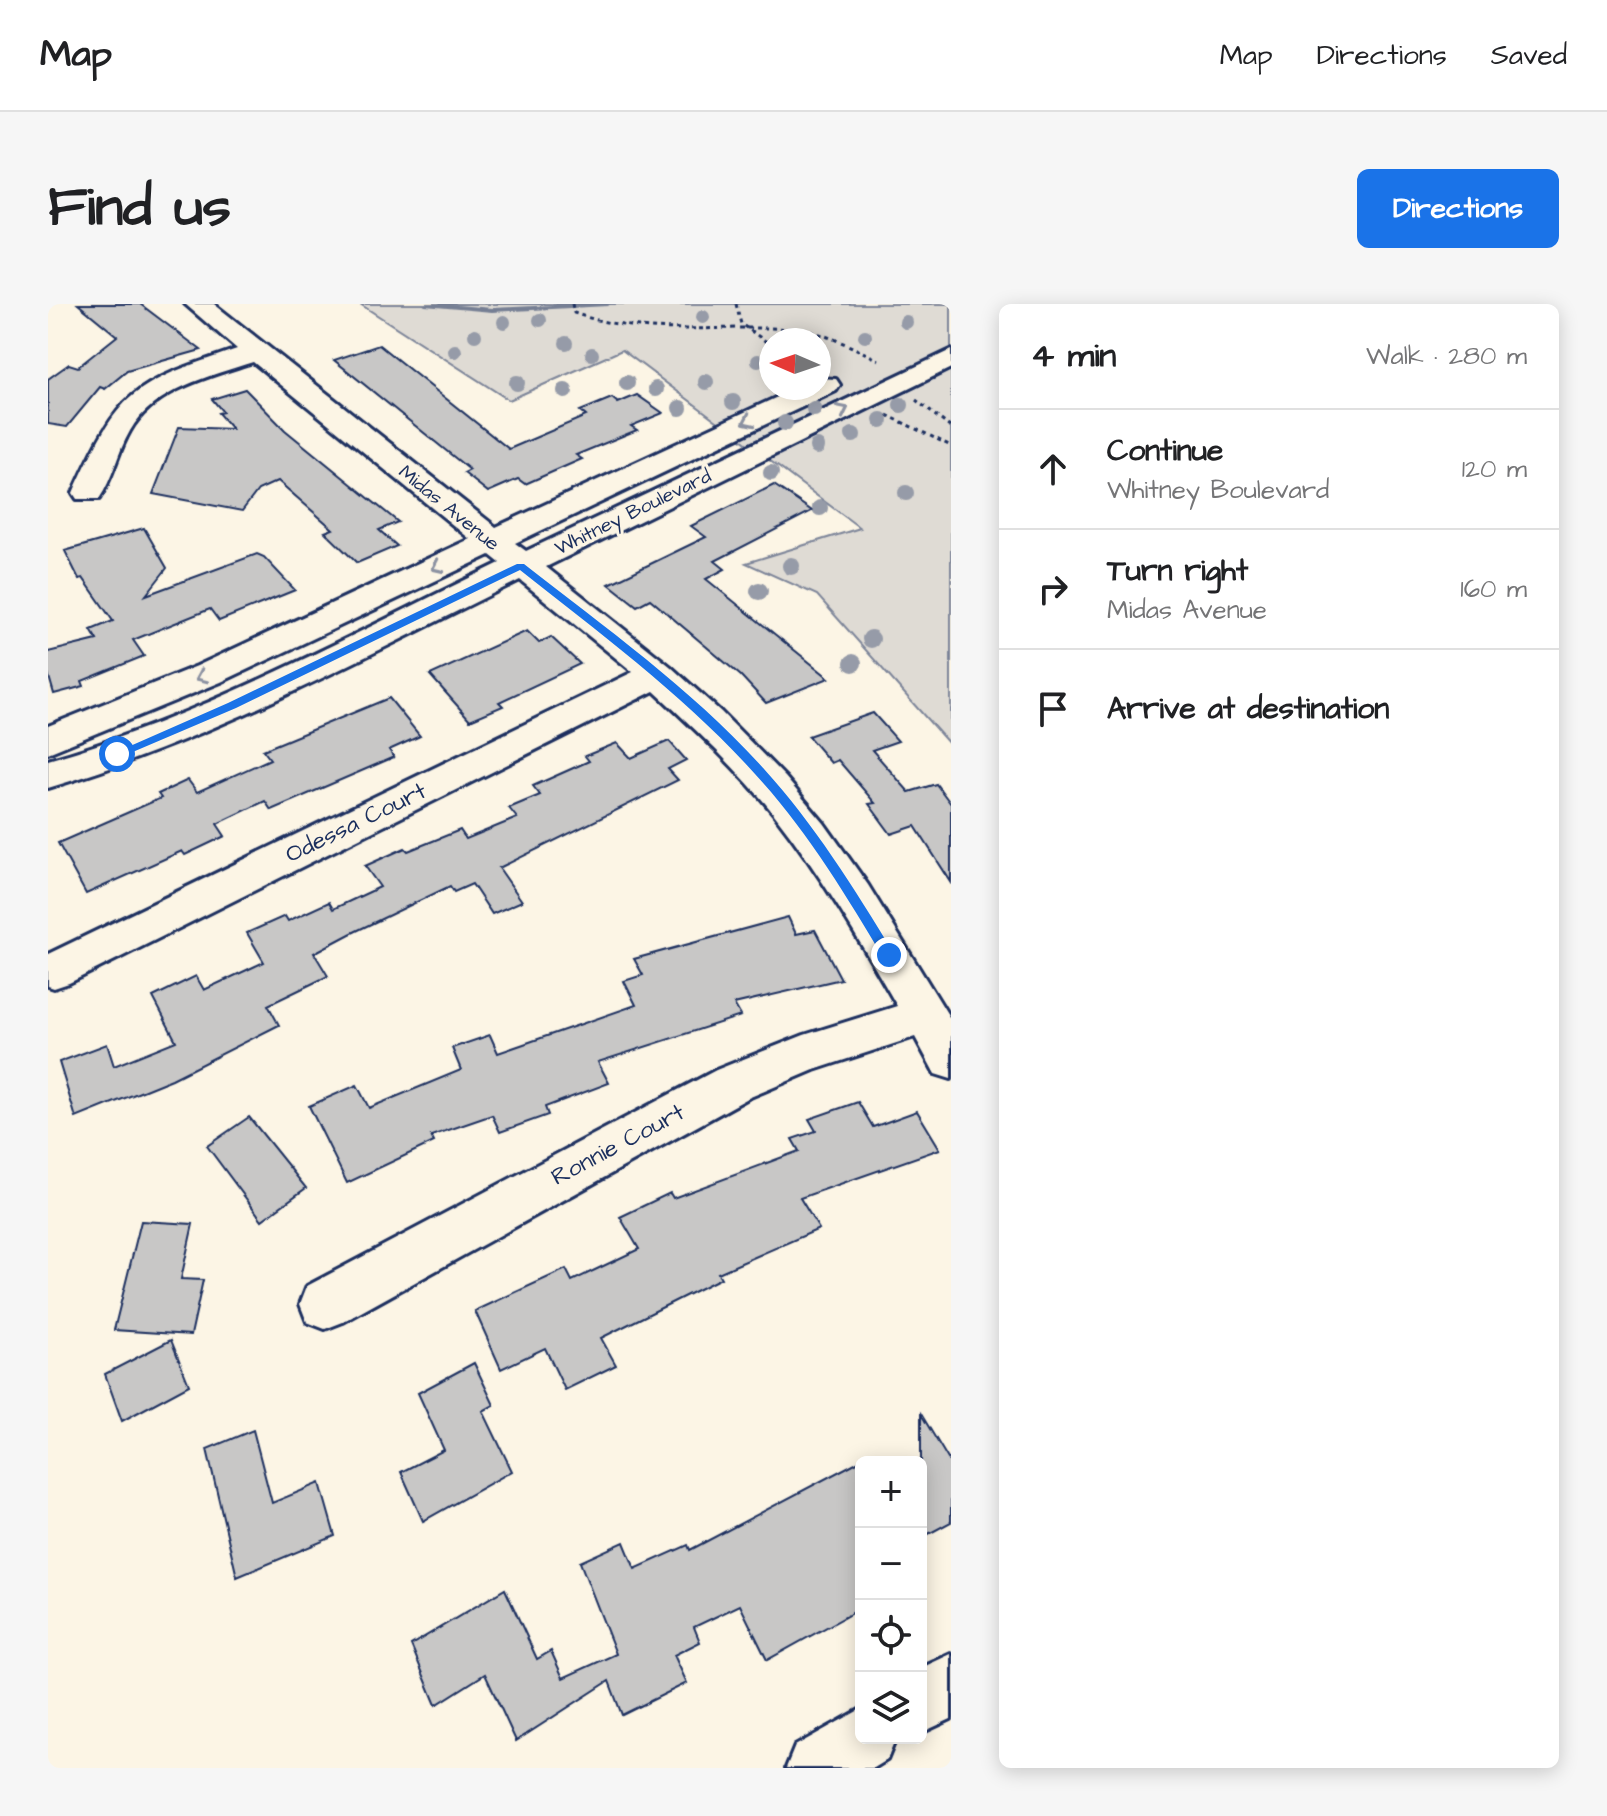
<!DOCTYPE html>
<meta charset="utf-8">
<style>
:root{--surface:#fff;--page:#f6f6f6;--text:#202124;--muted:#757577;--line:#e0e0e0;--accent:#1a73e8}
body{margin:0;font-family:"Architects Daughter",sans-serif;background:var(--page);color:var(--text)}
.controls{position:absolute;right:24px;bottom:24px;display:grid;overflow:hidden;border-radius:12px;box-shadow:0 4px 20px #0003}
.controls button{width:72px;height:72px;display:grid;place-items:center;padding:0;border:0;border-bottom:2px solid var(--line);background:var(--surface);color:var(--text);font:40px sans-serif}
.compass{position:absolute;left:711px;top:24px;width:72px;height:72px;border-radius:50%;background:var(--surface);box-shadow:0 4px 20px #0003;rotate:272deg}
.stop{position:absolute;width:24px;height:24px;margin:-18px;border:6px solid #1a73e8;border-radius:50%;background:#fff}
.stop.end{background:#1a73e8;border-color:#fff;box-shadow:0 2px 8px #0008}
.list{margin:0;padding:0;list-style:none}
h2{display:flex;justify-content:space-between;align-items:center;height:104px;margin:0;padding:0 32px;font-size:34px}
h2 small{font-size:26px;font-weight:400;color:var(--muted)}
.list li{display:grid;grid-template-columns:52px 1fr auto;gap:24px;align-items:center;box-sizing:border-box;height:120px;padding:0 32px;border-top:2px solid var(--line)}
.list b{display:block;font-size:30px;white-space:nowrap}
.list p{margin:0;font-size:26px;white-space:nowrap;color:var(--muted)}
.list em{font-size:26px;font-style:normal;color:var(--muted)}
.icon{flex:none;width:44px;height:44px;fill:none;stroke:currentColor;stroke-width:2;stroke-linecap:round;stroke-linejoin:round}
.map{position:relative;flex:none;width:903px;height:1464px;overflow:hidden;border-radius:12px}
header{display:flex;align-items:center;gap:48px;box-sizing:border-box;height:112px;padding:0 40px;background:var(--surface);border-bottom:2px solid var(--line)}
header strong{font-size:38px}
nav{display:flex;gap:44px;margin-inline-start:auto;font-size:28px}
.intro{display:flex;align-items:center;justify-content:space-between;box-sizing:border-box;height:192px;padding:0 48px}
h1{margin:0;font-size:56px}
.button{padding:20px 36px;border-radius:12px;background:var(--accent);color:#fff;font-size:28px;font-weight:700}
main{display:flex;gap:48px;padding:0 48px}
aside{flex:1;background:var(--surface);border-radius:12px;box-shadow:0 4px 20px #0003}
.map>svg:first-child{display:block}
.green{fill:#dfdbd4;stroke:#7d8599;stroke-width:2;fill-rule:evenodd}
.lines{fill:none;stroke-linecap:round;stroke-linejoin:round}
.stream{fill:#767f94;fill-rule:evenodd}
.building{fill:#c8c7c6;stroke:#1b2f5e;stroke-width:2}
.minor-casing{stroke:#1b2f5e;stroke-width:6}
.path{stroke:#1b2f5e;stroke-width:3;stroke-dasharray:4 4;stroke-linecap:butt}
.minor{fill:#fcf5e5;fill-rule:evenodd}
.tree{fill:#969ba8}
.oneway{stroke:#8c92a2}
.route{fill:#1a73e8}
.labels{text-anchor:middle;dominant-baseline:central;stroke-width:6;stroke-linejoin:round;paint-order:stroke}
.far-street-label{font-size:20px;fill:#1b2f5e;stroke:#fcf5e5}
.street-label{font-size:24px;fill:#1b2f5e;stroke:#fcf5e5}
</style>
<header>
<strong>Map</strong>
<nav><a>Map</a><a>Directions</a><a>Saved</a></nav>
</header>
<div class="intro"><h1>Find us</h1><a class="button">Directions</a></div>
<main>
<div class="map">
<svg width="903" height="1464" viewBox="0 0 903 1464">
<rect width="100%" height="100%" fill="#fcf5e5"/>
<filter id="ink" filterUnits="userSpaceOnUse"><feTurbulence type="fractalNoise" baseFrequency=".0125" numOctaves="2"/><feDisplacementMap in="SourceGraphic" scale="16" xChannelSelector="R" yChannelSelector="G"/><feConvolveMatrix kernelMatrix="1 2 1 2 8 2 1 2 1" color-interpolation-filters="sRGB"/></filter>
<g filter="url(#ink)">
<path class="green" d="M 312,0 L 903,0 L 903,442 L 769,291 L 698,259 L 812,224 L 574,46 L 461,96 ZM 723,36 L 771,36 L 771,84 L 723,84 Z"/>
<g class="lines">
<polygon class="stream" points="374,0 397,0 444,4 526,0 563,0 560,2 444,8 377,2"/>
</g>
<g class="building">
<polygon points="30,0 92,0 153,46 79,67 57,85 52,83 19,123 0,120 0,75 21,60 30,63 69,32"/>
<polygon points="331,41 461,145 538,112 532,107 564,94 570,99 589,91 615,109 583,122 589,126 528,151 534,155 477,180 470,175 440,188 416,169 422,166 286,56"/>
<polygon points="197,85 237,126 350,218 331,226 349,242 309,259 277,228 285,225 230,177 210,186 194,207 105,190 131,123 184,125 170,109 175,108 164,95"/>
<polygon points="726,181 764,207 667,257 677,265 658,275 781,374 718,399 693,372 602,295 589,302 561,280 658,233 643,222"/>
<polygon points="96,224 119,264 98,291 209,250 216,253 247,286 171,317 162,305 85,336 96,352 34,377 36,382 6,390 0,369 0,348 49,336 43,326 65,317 35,274 31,275 17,247"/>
<polygon points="479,327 491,339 503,333 532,360 451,398 455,402 422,416 382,371"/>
<polygon points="341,394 372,432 341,446 346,453 223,506 217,497 169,520 177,532 137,551 134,547 38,590 10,539 113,494 110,490 140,476 149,488 222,455 215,446"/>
<polygon points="825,409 850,437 824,446 861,488 888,480 903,500 903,578 867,522 843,530 821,500 827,499 790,456 783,459 760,432"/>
<polygon points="621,437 638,456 620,465 630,476 451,564 474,597 444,610 424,580 406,588 402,582 302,630 266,649 280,672 220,701 231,721 124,775 28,814 11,758 59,740 66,762 128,737 105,693 148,672 156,686 216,658 199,629 237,612 240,617 281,598 285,605 332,583 317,562 357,544 360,547 412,526 418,535 469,514 461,504 492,491 485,482 541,457 537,452 569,439 583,454"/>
<polygon points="740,613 748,630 767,626 793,675 686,700 693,712 550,758 561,779 497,803 500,811 452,828 444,811 383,832 386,838 299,879 261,802 309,781 321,804 413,766 404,744 442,731 450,749 588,701 576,677 595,671 586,655"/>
<polygon points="810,798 825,823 869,807 892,845 752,894 771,925 670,969 673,974 553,1034 568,1061 517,1086 497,1044 453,1065 427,1007 518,965 524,977 591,945 572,913 622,889 625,894 751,847 744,835 768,827 761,815"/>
<polygon points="201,813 258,884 214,916 159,842"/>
<polygon points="93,917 145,920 133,975 155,976 143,1031 66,1026"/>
<polygon points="123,1036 141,1081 74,1117 57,1070"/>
<polygon points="426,1059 446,1101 435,1107 464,1167 375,1217 353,1168 396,1146 370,1089"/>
<polygon points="873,1110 903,1160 903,1218 873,1234"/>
<polygon points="205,1126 224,1199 272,1179 287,1232 189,1273 159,1145"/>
<polygon points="813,1156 813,1304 719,1356 692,1301 646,1323 652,1338 626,1351 639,1379 574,1411 561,1377 468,1437 437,1370 388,1401 363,1341 457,1285 489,1355 503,1347 515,1374 568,1350 532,1258 576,1238 587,1265 640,1241 642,1246"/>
</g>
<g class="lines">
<defs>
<g id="minor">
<path d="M 137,0 L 166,0 L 448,223 L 749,84 L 771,84 L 771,74 L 788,75 L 792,81 L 788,87 L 467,239 L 478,247 L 903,46 L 903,64 L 498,263 L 622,362 L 673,408 L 737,473 L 776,519 L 820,581 L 903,716 L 903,775 L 887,770 L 867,733 L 766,766 L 700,794 L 295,1018 L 277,1025 L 259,1018 L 252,1000 L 259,982 L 668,766 L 756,731 L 849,702 C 811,636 773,570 726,510 C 690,465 648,426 606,387 L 21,679 L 6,684 L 0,682 L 0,650 L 585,368 L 472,276 C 317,352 166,435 0,484 L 0,456 C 158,411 304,330 452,259 L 442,251 L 173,378 L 0,449 L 0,422 L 149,362 L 422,235 L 205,58 C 162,72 106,85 82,127 C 69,149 65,175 51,195 L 29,195 L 25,189 C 72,85 83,81 189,45 Z"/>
<polygon points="903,1350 903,1415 873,1429 873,1364"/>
<polygon points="813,1405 813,1434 848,1434 839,1456 826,1464 738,1464 747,1442"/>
</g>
</defs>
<use href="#minor" class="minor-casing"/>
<g class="path">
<path d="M 524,0 L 526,9 C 598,35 671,20 745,25 C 775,27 804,43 831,56"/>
<polyline points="688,0 693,20 723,41"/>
<polyline points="868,96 903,124"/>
<polyline points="839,111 903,142"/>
</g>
<use href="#minor" class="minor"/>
</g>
<g class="tree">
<circle cx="655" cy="13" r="7"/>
<circle cx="492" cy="16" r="7"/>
<circle cx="456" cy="18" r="7"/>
<circle cx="858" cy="18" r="7"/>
<circle cx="427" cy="31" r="7"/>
<circle cx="817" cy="32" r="7"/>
<circle cx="518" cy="39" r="7"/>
<circle cx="407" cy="47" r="7"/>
<circle cx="544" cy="50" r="7"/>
<circle cx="710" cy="57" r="7"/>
<circle cx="658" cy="78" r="8"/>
<circle cx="469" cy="79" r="8"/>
<circle cx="579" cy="79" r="8"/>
<circle cx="608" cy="85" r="8"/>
<circle cx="517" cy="87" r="8"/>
<circle cx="685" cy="98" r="8"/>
<circle cx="853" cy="101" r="8"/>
<circle cx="632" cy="104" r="8"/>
<circle cx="766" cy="105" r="8"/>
<circle cx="833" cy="116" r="8"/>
<circle cx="737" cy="119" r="8"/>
<circle cx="805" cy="131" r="8"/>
<circle cx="769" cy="143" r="8"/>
<circle cx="723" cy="169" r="8"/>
<circle cx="858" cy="189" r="8"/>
<circle cx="772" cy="204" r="8"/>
<circle cx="743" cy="262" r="9"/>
<circle cx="711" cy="287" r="9"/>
<circle cx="823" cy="335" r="9"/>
<circle cx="805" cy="359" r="9"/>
</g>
<defs><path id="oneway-chevron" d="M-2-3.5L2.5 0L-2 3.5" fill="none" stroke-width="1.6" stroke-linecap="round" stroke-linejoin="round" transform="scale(2)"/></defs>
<g class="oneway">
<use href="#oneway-chevron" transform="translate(795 106) rotate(-26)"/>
<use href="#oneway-chevron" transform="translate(700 117) rotate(155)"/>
<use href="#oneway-chevron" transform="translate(389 263) rotate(155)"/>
<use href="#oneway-chevron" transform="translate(153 373) rotate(156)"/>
</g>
</g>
<path class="route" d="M 469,260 L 476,260 C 558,324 646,387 716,465 C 766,520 806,584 845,648 L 845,655 L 836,655 C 798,591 758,525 707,470 C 638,393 553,330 472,266 L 188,404 L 73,453 L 64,450 L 180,399 Z"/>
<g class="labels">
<g class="far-street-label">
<text transform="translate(401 204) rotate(39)">Midas Avenue</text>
<text transform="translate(585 208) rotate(-26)">Whitney Boulevard</text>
</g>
<g class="street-label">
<text transform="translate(308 519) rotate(-26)">Odessa Court</text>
<text transform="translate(570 841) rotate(-28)">Ronnie Court</text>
</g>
</g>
</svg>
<div class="controls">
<button>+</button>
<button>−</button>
<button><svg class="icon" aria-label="locate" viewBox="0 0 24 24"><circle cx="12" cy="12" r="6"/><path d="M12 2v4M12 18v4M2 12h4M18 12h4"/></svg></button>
<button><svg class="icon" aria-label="layers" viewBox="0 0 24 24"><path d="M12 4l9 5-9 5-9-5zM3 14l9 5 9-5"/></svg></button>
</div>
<svg class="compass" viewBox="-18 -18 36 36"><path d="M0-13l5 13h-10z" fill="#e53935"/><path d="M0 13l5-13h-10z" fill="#757577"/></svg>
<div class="stop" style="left:69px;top:450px"></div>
<div class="stop end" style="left:841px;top:651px"></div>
</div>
<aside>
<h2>4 min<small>Walk · 280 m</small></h2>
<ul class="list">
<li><svg class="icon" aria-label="ahead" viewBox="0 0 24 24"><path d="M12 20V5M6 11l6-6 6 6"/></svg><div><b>Continue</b><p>Whitney Boulevard</p></div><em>120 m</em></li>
<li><svg class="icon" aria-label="right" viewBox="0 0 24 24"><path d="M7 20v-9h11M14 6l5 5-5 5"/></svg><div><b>Turn right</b><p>Midas Avenue</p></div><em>160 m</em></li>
<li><svg class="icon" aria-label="arrive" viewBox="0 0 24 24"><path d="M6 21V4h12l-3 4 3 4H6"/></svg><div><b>Arrive at destination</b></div></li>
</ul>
</aside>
</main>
